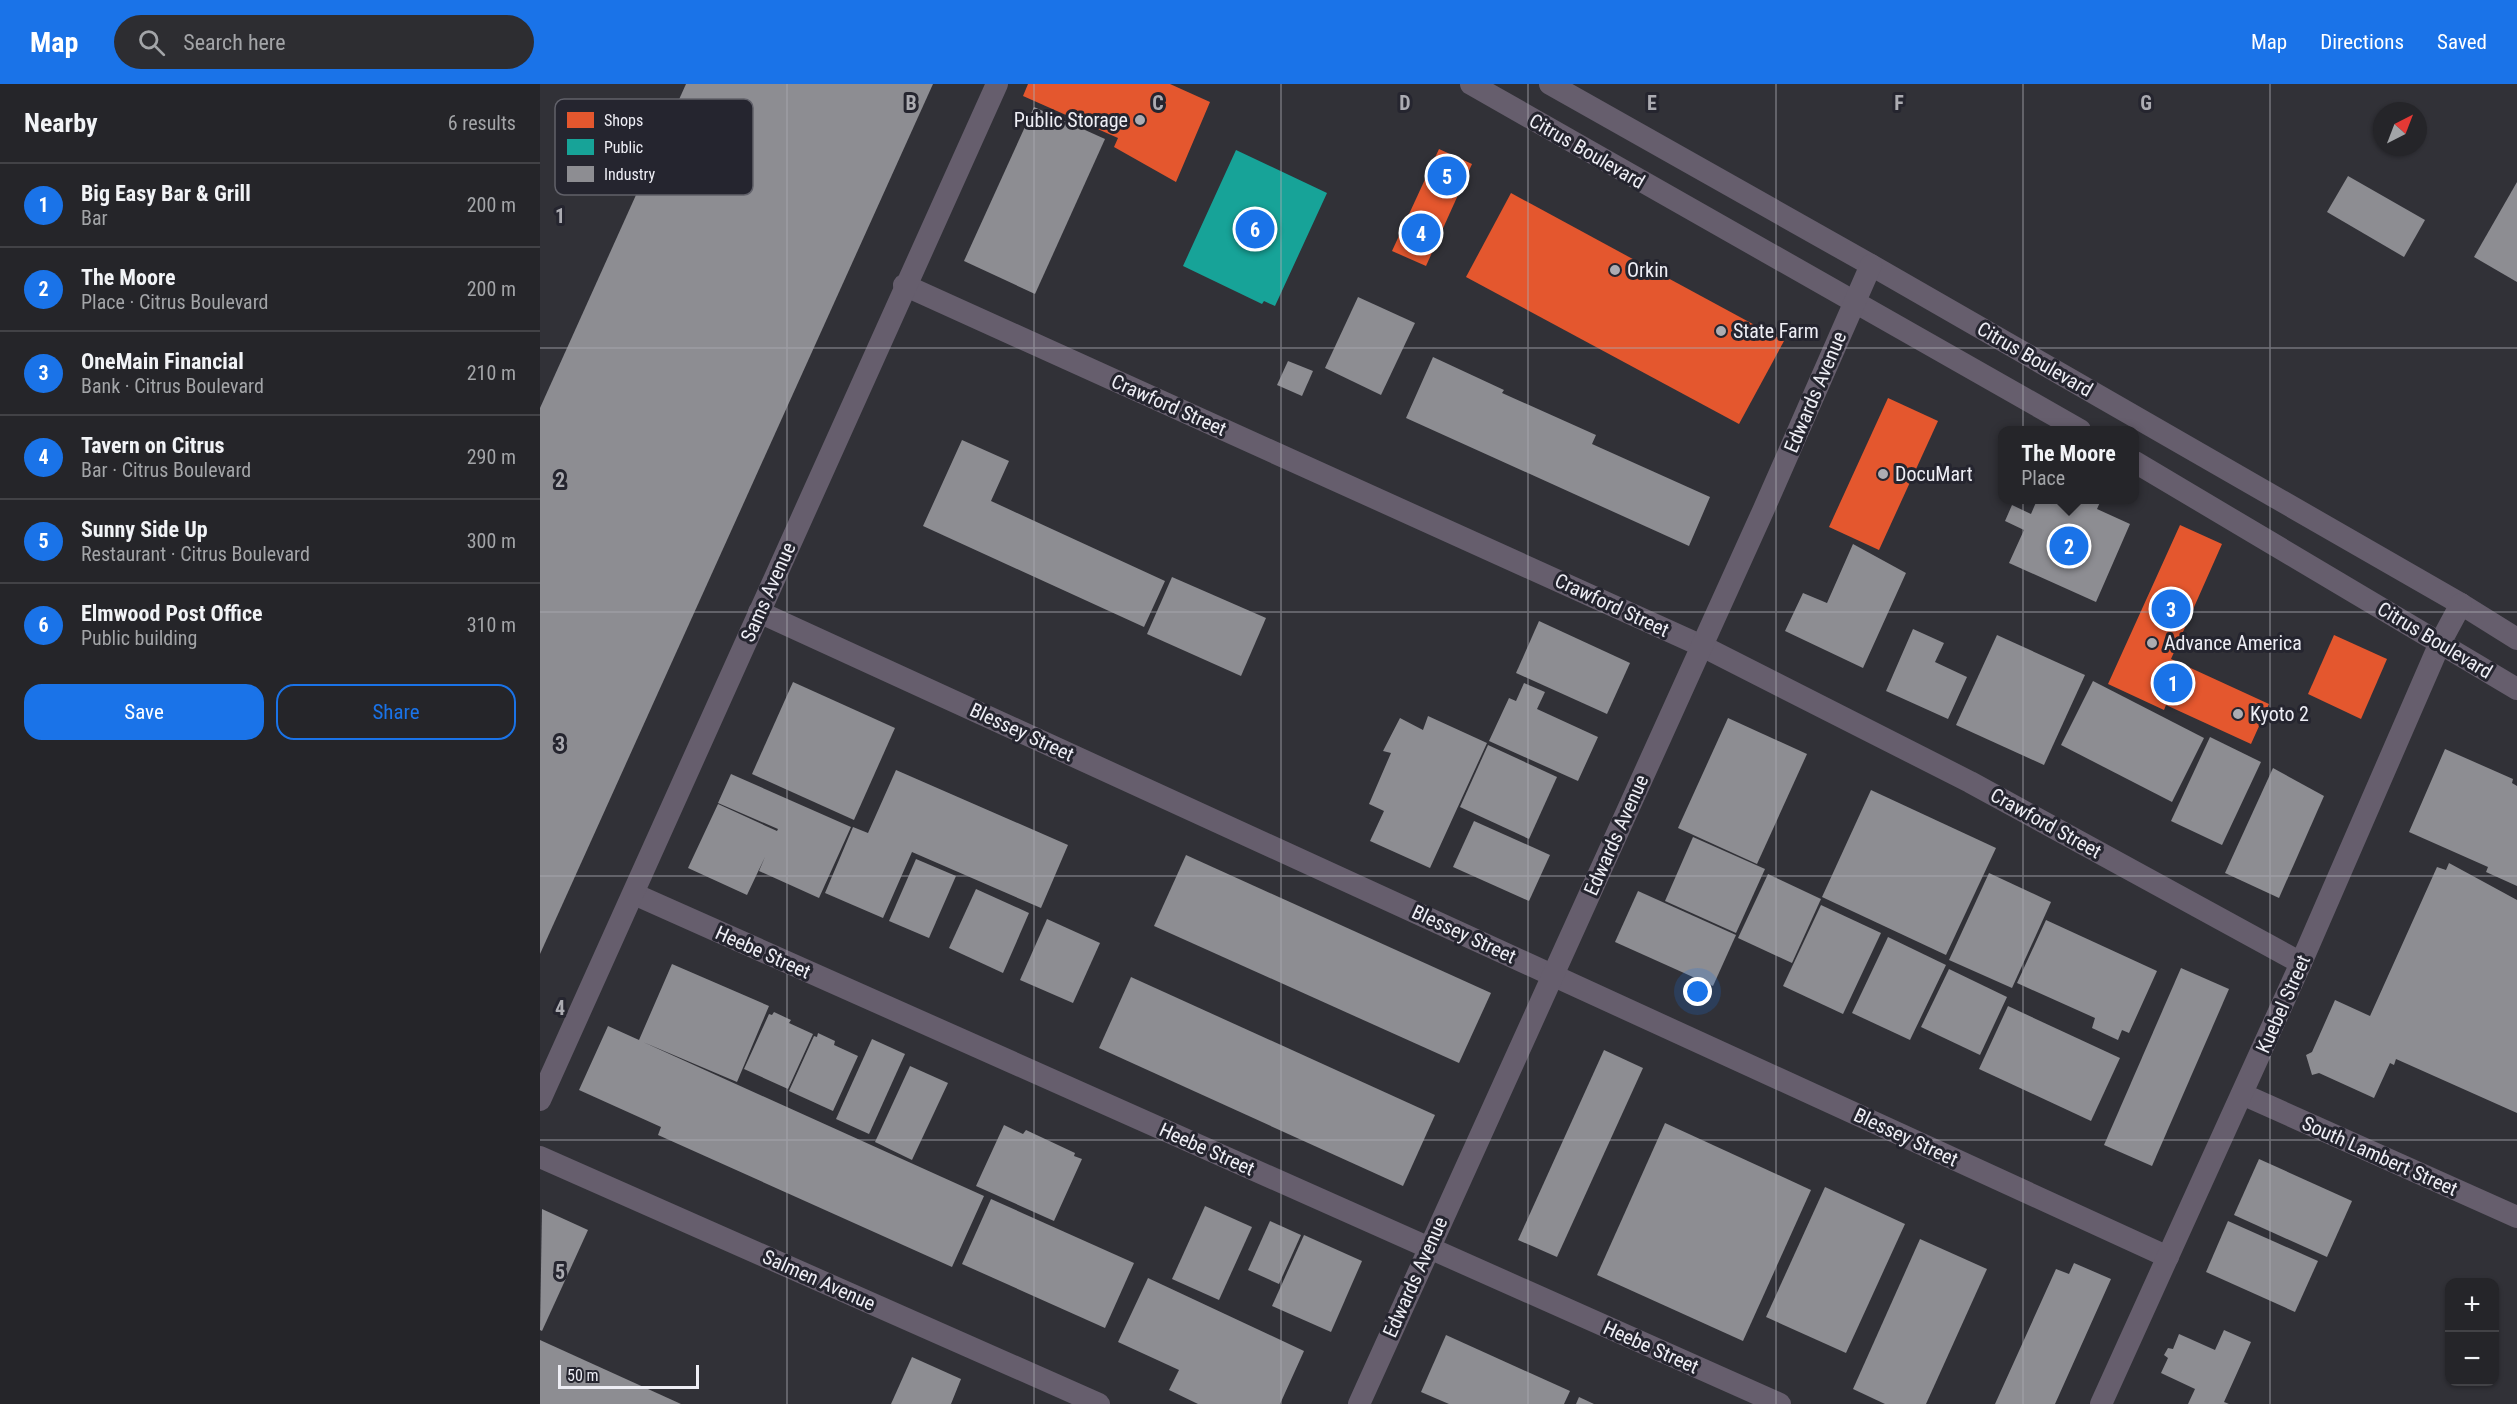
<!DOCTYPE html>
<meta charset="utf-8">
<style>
:root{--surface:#252529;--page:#2d2d31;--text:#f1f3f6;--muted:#a3a5a8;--line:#424246;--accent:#1a73e8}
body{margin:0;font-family:"Roboto Condensed",sans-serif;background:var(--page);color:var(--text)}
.controls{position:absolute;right:18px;bottom:18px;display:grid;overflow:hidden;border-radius:12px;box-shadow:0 2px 4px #0004}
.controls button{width:54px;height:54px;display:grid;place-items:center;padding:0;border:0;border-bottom:2px solid var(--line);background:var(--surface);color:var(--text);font:30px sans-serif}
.compass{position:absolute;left:1833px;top:18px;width:54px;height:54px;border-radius:50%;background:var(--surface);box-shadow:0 2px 4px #0004;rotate:42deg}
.scale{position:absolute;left:18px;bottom:15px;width:141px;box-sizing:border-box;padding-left:6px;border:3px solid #eeeef5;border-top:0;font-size:16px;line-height:21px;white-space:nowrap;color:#eeeef5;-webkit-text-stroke:4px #25252f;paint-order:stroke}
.you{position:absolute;left:1158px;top:908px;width:21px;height:21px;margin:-15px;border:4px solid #fff;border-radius:50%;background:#1a73e8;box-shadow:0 0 0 9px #1a73e833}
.badge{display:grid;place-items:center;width:39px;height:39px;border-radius:50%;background:var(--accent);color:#fff;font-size:20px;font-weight:700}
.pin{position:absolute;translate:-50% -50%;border:3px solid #fff;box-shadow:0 2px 6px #0006}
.popup{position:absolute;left:1458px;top:342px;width:141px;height:78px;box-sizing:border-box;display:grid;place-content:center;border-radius:12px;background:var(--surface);filter:drop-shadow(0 2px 4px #0005);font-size:20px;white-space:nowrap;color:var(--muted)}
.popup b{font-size:22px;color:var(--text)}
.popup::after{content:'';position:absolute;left:50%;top:100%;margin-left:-12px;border:12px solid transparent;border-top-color:var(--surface)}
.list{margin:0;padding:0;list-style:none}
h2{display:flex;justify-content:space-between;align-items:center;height:78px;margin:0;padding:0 24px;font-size:26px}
h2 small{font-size:20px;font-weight:400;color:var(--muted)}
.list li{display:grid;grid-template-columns:39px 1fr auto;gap:18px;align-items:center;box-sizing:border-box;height:84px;padding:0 24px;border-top:2px solid var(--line)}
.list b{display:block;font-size:22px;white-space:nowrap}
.list p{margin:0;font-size:20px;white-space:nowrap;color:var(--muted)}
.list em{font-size:20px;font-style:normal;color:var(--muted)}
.actions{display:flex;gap:12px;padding:18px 24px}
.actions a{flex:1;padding:14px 0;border:2px solid var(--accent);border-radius:18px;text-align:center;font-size:21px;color:var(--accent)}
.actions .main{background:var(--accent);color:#fff}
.icon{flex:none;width:33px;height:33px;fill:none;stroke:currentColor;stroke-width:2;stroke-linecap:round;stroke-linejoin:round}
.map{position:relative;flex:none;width:1977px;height:1320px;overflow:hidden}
header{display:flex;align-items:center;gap:36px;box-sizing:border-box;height:84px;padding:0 30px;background:var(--accent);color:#fff}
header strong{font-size:28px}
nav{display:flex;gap:33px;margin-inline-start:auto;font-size:21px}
.search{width:420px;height:54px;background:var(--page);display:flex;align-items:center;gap:15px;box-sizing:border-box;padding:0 21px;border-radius:33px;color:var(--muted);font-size:22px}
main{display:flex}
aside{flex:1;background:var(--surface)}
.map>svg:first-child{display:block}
.shops{fill:#e4572e}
.public{fill:#17a398}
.industry{fill:#8d8d92}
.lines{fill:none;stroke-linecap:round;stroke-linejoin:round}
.minor{stroke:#665e6d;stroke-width:22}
.grid{fill:none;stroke:#acacb2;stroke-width:1.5;stroke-opacity:0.55}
.poi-dot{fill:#acacb2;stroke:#25252f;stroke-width:2}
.labels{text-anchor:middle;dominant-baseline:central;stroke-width:6;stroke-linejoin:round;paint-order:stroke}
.poi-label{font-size:20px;fill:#eeeef5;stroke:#25252f;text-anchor:start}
.street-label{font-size:20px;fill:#eeeef5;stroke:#25252f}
.key{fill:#25252f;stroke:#61616a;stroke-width:1.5}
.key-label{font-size:16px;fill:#eeeef5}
.grid-label{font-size:20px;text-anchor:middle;font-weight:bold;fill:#acacb2;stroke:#25252f;stroke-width:6;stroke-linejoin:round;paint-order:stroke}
</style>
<header>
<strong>Map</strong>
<div class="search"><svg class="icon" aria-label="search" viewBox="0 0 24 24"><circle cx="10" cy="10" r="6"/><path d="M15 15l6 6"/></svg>Search here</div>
<nav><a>Map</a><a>Directions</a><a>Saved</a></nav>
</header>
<main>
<aside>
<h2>Nearby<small>6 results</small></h2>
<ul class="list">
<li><span class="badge">1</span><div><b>Big Easy Bar &amp; Grill</b><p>Bar</p></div><em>200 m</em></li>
<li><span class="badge">2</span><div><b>The Moore</b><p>Place · Citrus Boulevard</p></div><em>200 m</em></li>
<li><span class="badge">3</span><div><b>OneMain Financial</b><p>Bank · Citrus Boulevard</p></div><em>210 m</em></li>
<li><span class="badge">4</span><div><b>Tavern on Citrus</b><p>Bar · Citrus Boulevard</p></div><em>290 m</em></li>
<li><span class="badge">5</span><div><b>Sunny Side Up</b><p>Restaurant · Citrus Boulevard</p></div><em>300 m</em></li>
<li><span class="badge">6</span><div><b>Elmwood Post Office</b><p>Public building</p></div><em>310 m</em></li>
</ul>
<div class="actions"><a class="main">Save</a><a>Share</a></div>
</aside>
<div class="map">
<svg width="1977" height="1320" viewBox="0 0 1977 1320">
<rect width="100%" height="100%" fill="#313137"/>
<g class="shops">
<polygon points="488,0 630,0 670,18 636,98 574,63 578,54 483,12"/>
<polygon points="899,65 932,80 886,182 852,167"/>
<polygon points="971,109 1244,257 1199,340 926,193"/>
<polygon points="1348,314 1398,337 1339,466 1289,443"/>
<polygon points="1640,441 1682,460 1631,575 1729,620 1711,660 1626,621 1624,626 1568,600"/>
<polygon points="1794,551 1847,575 1821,635 1768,610"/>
</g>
<polygon class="public" points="696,66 787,109 735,222 724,217 722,220 643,182"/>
<g class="industry">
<polygon points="146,0 393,0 0,870 0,324"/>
<polygon points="494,23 565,55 495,210 424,177"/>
<polygon points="1808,92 1885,136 1864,173 1787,128"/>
<polygon points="1977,98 1977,198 1934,173"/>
<polygon points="818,213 875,239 841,311 785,284"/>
<polygon points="893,273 964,306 962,309 1056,351 1052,360 1170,413 1149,462 866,334"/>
<polygon points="748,277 773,287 762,312 737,301"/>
<polygon points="422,356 469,377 451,417 625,497 604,543 383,442"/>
<polygon points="1497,416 1561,416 1557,425 1590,440 1556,518 1469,479 1484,446 1465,437 1472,421 1491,430"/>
<polygon points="1313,460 1366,489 1323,584 1245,547 1263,509 1287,519"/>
<polygon points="632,493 726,534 701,592 607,550"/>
<polygon points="999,537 1090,579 1067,630 976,589"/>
<polygon points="1373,545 1404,559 1395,578 1427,593 1408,635 1346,607"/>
<polygon points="1457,551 1545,591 1504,681 1416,641"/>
<polygon points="1553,597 1664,654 1632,718 1521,661"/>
<polygon points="253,598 355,644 314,736 212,690"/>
<polygon points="984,599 1005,608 997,625 1058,653 1038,697 949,657 969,614 976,617"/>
<polygon points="888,632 947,659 890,784 830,757 844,727 829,720 851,669 843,667 860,634 883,646"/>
<polygon points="1188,634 1267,670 1217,780 1138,744"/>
<polygon points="1670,653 1721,678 1682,761 1631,737"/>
<polygon points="948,661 1017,693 989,755 920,723"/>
<polygon points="1905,665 1973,695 1972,699 1977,702 1977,802 1946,788 1948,783 1869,748"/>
<polygon points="1733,684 1784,712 1739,814 1685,789"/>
<polygon points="356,686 528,761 501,824 372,768 343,834 285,809 313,743 328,749"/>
<polygon points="191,690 311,743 279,814 219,787 225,773 207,811 148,784 178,720 237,747 238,745 178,719"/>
<polygon points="1331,706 1456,764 1406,871 1282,813"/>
<polygon points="934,737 1010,771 989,817 913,783"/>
<polygon points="1153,753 1225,785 1196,849 1125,817"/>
<polygon points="646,771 951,909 919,979 614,842"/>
<polygon points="376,775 416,792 389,854 349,837"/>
<polygon points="1909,779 1977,816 1977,1029 1856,975 1854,981 1850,979 1834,1014 1779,989 1772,991 1766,971 1772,968 1795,916 1830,932 1897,783 1906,786"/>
<polygon points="1449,789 1511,818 1472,904 1409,876"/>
<polygon points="1228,790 1281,815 1252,879 1198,854"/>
<polygon points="436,805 489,829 463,889 409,864"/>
<polygon points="1098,807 1196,851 1173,902 1075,858"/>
<polygon points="1281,821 1341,849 1303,930 1243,902"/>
<polygon points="507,835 560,859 533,919 480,896"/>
<polygon points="1506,836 1617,887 1589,949 1582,946 1578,956 1552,944 1555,934 1477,899"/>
<polygon points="1348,853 1406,881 1370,956 1312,929"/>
<polygon points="132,880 229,922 197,998 103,958 444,1112 412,1183 118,1051 121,1043 39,1006 68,942 99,956"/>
<polygon points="1641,884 1689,905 1612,1082 1564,1061"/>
<polygon points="1409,885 1467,913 1440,971 1381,943"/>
<polygon points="591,893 895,1031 863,1102 559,964"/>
<polygon points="1468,922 1580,974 1551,1037 1439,985"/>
<polygon points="234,928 251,936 249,939 273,950 248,1005 204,985 229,930 232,931"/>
<polygon points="278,949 295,957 294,961 318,972 293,1027 249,1007 274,952 277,953"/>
<polygon points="332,955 365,970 329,1050 296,1035"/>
<polygon points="1064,966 1103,984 1017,1173 978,1156"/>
<polygon points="370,982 408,999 372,1076 335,1058"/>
<polygon points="1125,1039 1271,1106 1203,1257 1057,1191"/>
<polygon points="464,1041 483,1050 486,1046 535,1069 534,1072 542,1075 514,1137 436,1102"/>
<polygon points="1719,1075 1812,1117 1787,1173 1694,1131"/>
<polygon points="1285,1103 1365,1140 1306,1269 1226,1233"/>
<polygon points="451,1115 594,1179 565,1244 422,1180"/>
<polygon points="665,1122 712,1143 679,1216 632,1195"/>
<polygon points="2,1125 48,1146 2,1247 0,1246"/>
<polygon points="730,1137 761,1151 739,1200 708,1186"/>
<polygon points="1688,1137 1778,1177 1755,1228 1666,1188"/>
<polygon points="764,1151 822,1177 791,1248 732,1222"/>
<polygon points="1380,1155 1447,1185 1386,1320 1345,1320 1313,1305"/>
<polygon points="1534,1179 1571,1195 1515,1320 1455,1320 1516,1185 1529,1190"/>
<polygon points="608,1194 764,1267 740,1320 658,1320 629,1306 639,1286 578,1258"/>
<polygon points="1684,1246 1711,1258 1684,1318 1689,1320 1648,1320 1655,1305 1621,1289 1628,1274 1624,1271 1628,1264 1633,1265 1639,1250 1675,1266"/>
<polygon points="906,1251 1030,1307 1024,1320 909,1320 881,1308"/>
<polygon points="0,1256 141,1320 0,1320"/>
<polygon points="372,1273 421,1295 411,1320 351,1320"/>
<polygon points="1039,1313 1054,1320 1036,1320"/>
</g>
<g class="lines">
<g class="minor">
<polyline points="931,0 1540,346"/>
<polyline points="1010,0 1331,181 1921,520 1977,555"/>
<polyline points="364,201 1162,562 1430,698 1761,879"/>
<polyline points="1595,378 1977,605"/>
<polyline points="219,528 1628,1173"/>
<polyline points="94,810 1240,1320"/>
<polyline points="1702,1010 1977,1133"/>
<polyline points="0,1016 457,0"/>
<polyline points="0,1073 559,1320"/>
<polyline points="819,1320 1223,427 1331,181"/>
<polyline points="1561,1320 1761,879 1900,559 1921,520"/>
</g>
</g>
<path class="grid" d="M 247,0 L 247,1320M 494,0 L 494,1320M 741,0 L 741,1320M 988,0 L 988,1320M 1236,0 L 1236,1320M 1483,0 L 1483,1320M 1730,0 L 1730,1320M 0,264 L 1977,264M 0,528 L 1977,528M 0,792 L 1977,792M 0,1056 L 1977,1056"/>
<g class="poi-dot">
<circle cx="600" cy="36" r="6"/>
<circle cx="1075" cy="186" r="6"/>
<circle cx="1181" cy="247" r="6"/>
<circle cx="1343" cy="390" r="6"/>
<circle cx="1612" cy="559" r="6"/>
<circle cx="1698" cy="630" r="6"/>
</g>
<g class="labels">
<g class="poi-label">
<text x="588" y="36" text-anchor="end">Public Storage</text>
<text x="1087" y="186">Orkin</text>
<text x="1193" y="247">State Farm</text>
<text x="1355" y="390">DocuMart</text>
<text x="1624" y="559">Advance America</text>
<text x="1710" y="630">Kyoto 2</text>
</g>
<g class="street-label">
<text transform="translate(1047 67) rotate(30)">Citrus Boulevard</text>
<text transform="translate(1495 275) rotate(30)">Citrus Boulevard</text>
<text transform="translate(1275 308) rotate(-67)">Edwards Avenue</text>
<text transform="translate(629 321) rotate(24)">Crawford Street</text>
<text transform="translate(228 508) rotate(-66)">Sams Avenue</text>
<text transform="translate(1072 521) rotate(25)">Crawford Street</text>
<text transform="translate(1895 556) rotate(31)">Citrus Boulevard</text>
<text transform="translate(482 648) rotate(25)">Blessey Street</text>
<text transform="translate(1506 739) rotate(29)">Crawford Street</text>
<text transform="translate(1076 751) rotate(-66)">Edwards Avenue</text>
<text transform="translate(924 850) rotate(25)">Blessey Street</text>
<text transform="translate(223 868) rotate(24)">Heebe Street</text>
<text transform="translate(1743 920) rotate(-66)">Kuebel Street</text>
<text transform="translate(1366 1053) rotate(25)">Blessey Street</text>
<text transform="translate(667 1065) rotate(24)">Heebe Street</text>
<text transform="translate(1840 1072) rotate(24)">South Lambert Street</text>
<text transform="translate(875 1193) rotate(-66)">Edwards Avenue</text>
<text transform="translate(279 1196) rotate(24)">Salmen Avenue</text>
<text transform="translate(1111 1263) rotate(24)">Heebe Street</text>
</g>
</g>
<rect x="15" y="15" width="198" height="96" rx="9" class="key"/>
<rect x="27" y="28" width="27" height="16" fill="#e4572e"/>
<rect x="27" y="55" width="27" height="16" fill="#17a398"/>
<rect x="27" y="82" width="27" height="16" fill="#8d8d92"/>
<g class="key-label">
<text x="64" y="42">Shops</text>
<text x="64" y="69">Public</text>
<text x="64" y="96">Industry</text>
</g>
<g class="grid-label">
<text x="371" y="26">B</text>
<text x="618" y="26">C</text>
<text x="865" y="26">D</text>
<text x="1112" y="26">E</text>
<text x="1359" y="26">F</text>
<text x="1606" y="26">G</text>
<text x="20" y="139">1</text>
<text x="20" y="403">2</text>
<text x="20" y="667">3</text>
<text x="20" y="931">4</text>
<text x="20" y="1195">5</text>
</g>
</svg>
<div class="controls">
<button>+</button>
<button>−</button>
</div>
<svg class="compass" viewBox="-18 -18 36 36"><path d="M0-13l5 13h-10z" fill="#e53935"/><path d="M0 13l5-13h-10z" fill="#a3a5a8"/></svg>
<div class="scale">50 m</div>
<div class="you"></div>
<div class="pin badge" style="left:1633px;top:599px">1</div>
<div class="pin badge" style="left:1529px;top:462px">2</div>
<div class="popup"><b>The Moore</b>Place</div>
<div class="pin badge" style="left:1631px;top:525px">3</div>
<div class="pin badge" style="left:881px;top:149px">4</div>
<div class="pin badge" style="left:907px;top:92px">5</div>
<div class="pin badge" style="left:715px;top:145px">6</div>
</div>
</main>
